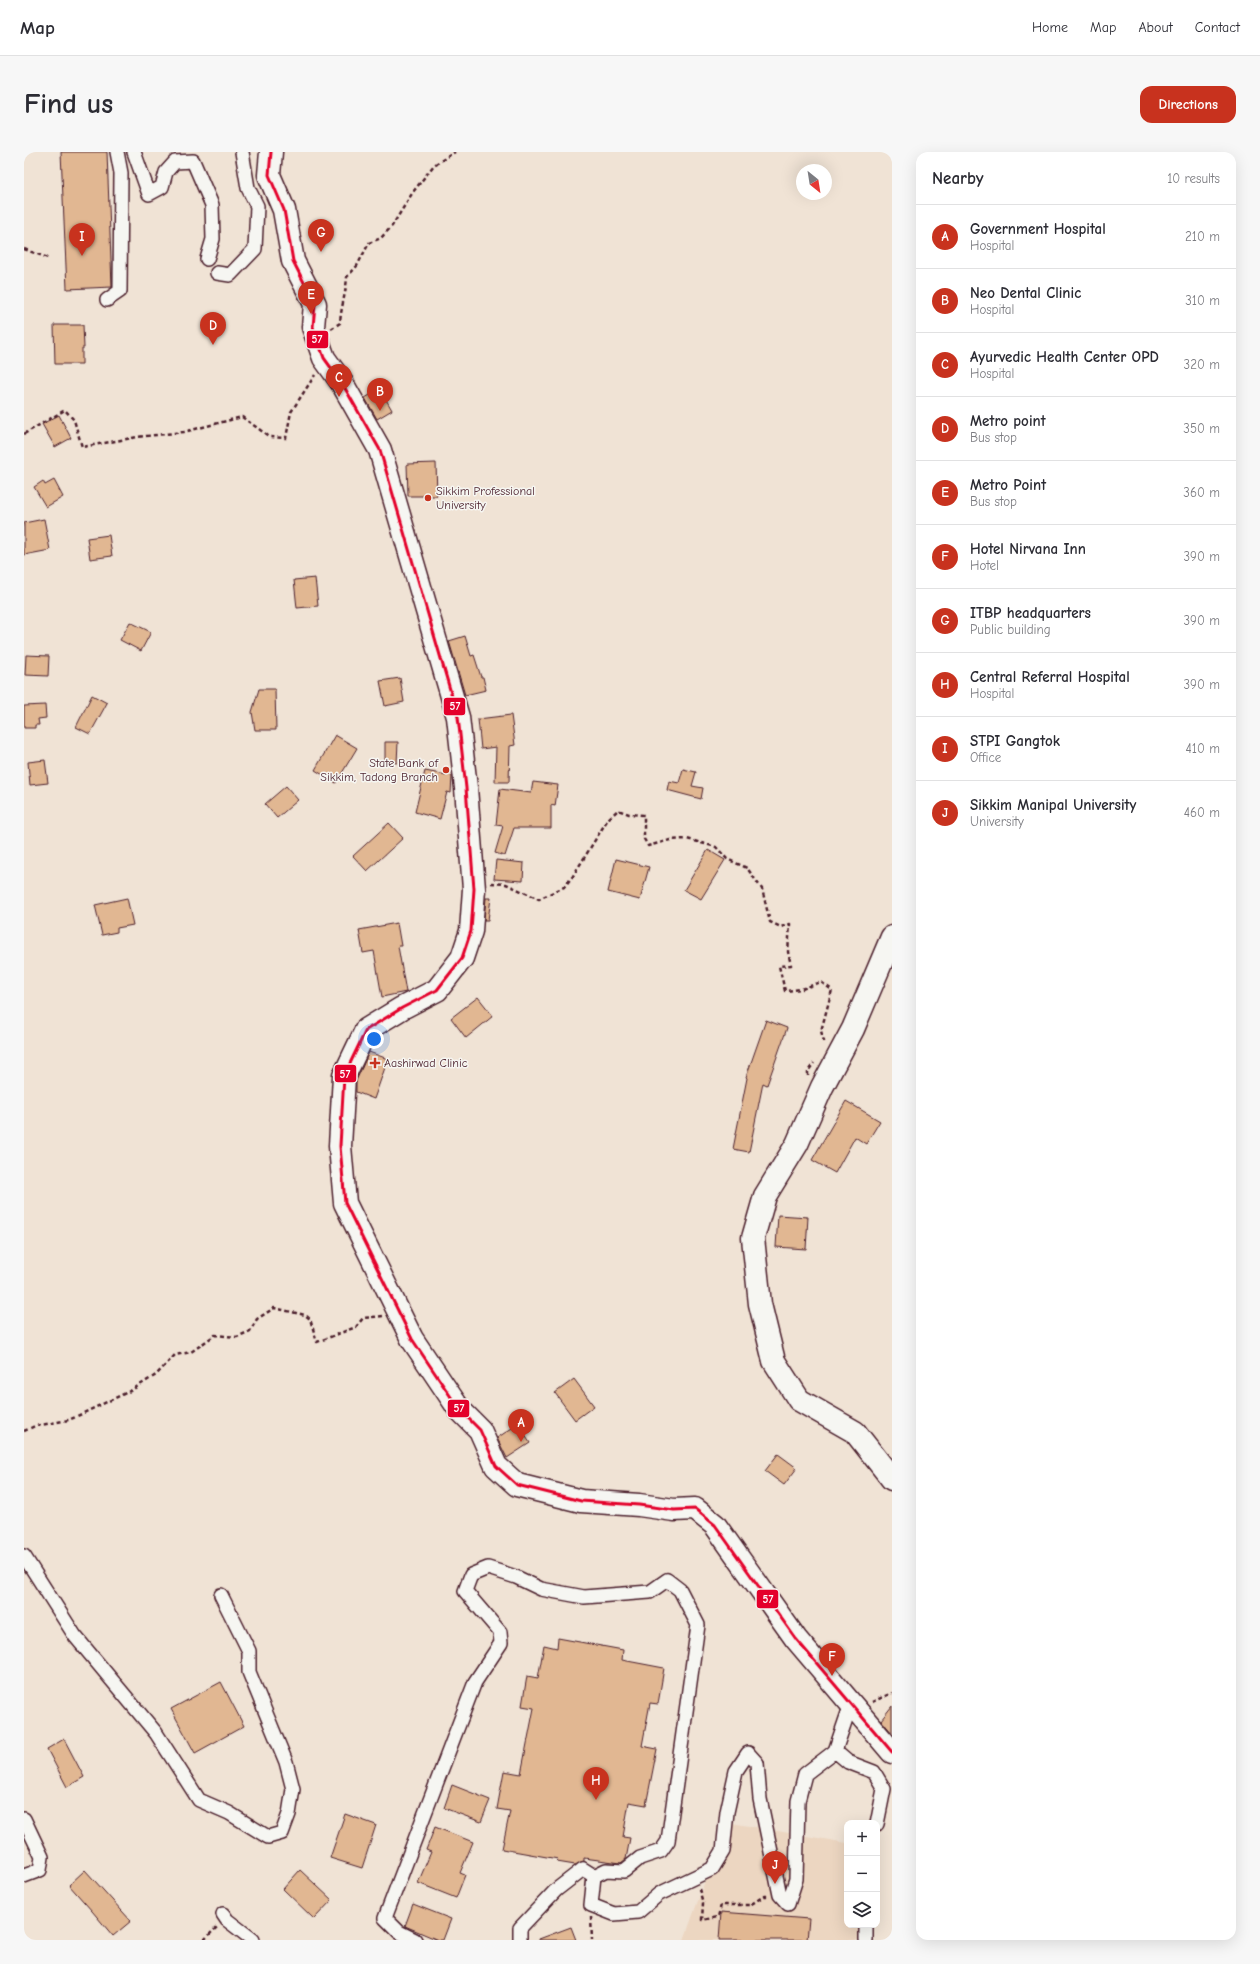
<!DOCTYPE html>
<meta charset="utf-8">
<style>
:root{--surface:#fff;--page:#f7f7f7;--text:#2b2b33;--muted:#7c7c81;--line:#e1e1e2;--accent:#c8321e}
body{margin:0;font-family:"Comic Neue",sans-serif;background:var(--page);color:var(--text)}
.controls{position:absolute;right:12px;bottom:12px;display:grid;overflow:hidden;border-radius:8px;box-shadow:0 4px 16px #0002}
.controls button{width:36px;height:36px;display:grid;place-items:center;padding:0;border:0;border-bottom:1px solid var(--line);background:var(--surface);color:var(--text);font:20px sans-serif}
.compass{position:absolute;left:772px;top:12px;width:36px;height:36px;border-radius:50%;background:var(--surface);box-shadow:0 4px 16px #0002;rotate:150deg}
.you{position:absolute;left:350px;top:887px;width:14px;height:14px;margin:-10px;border:3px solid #fff;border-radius:50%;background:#1a73e8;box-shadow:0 0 0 6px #1a73e833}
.badge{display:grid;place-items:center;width:26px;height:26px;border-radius:50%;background:var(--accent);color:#fff;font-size:13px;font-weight:700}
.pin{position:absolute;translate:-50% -33px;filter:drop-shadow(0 1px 2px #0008)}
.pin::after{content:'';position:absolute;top:21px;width:14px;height:12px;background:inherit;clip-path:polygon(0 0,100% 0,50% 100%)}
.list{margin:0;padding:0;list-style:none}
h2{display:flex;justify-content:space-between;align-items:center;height:52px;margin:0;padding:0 16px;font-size:17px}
h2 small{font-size:13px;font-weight:400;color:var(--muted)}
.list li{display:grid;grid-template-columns:26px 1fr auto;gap:12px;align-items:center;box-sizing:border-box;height:64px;padding:0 16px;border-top:1px solid var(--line)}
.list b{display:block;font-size:15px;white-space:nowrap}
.list p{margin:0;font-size:13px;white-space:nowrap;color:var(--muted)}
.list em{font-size:13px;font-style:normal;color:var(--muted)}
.icon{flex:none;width:22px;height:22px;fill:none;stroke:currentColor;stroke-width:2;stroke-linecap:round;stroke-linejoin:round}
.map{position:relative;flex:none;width:868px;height:1788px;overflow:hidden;border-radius:12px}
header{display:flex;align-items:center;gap:24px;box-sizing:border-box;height:56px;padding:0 20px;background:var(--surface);border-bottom:1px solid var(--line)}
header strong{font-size:19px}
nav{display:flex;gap:22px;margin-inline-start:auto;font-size:14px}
.intro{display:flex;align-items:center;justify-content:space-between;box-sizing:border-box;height:96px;padding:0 24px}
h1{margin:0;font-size:28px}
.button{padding:10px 18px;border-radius:12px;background:var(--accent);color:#fff;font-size:14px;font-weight:700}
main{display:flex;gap:24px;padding:0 24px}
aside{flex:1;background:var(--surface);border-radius:12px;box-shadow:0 4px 16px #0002}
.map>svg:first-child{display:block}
.built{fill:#ecd6c1}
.building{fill:#e1b792;stroke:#4a1f2b}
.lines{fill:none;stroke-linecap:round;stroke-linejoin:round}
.street-casing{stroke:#4a1f2b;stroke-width:16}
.highway-casing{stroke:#4a1f2b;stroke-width:25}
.path{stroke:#4a1f2b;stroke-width:2.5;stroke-dasharray:4 3;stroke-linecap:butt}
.street{stroke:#f6f6f2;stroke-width:13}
.highway{stroke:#f6f6f2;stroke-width:22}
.bus-1-casing{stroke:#f6f6f2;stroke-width:6}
.bus-1{stroke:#e4002b;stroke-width:3}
.poi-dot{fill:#c8321e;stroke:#f6f6f2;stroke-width:1.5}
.labels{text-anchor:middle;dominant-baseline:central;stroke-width:3;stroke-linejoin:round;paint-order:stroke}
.poi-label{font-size:12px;fill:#4a1f2b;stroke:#f6f6f2;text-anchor:start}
.line-badge{stroke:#f6f6f2;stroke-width:1.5}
.badge-label{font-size:11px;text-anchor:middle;font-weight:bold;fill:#fff}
</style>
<header>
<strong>Map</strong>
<nav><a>Home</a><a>Map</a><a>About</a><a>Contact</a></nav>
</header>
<div class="intro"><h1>Find us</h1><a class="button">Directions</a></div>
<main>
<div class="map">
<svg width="868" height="1788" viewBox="0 0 868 1788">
<rect width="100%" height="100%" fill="#f0e3d5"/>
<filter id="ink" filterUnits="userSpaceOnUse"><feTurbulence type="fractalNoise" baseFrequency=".025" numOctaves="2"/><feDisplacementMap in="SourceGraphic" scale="8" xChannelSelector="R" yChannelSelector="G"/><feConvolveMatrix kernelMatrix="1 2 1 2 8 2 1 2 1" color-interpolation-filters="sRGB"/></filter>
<g filter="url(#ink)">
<polygon class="built" points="702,1670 823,1691 823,1773 840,1773 839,1788 660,1788"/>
<g class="building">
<polygon points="37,0 83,0 88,135 43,137"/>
<polygon points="30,173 59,173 60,196 58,196 58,212 31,212"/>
<polygon points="356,237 368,258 353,267 341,246"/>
<polygon points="35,263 47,286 31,295 18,272"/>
<polygon points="412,311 413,344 384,344 383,312"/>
<polygon points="30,328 39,345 22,355 10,335 19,329 21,333"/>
<polygon points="20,367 26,398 0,403 0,371"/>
<polygon points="85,383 88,404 66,407 63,386"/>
<polygon points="291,426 294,454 273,456 270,428"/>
<polygon points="106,470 127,480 117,499 96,488"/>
<polygon points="441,484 447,504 450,503 457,525 459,525 462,538 441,543 425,489"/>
<polygon points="2,503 25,504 24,524 1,523"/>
<polygon points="376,526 380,550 361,554 356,529"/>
<polygon points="235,537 251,537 252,578 231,578 228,560"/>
<polygon points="68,543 83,551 66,582 52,575"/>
<polygon points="21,553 22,566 14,567 15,573 11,573 11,576 0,576 0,554"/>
<polygon points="487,563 491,593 486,594 485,630 471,630 472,595 457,597 454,567"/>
<polygon points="311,583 333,596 312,631 291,618"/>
<polygon points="361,590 374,590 373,611 361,610"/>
<polygon points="21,608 24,631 6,633 4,610"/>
<polygon points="659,617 672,620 668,634 679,636 677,647 643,638 645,629 655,631"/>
<polygon points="401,619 428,624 427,641 423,640 416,667 391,660"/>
<polygon points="509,630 534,633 531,654 527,653 527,676 490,676 481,704 471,701 479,674 472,673 476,637 507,641"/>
<polygon points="262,634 274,648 253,666 241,652"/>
<polygon points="365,671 379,686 343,719 329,704"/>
<polygon points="684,698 701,708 677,747 660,738"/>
<polygon points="592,707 625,715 616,748 584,740"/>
<polygon points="472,708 500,711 499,729 470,727"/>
<polygon points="103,746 109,773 93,776 93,780 78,783 71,753"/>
<polygon points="462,746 467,746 464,768 460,768"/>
<polygon points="373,771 377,794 374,794 382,840 358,845 350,799 339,801 335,778"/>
<polygon points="454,845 469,864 442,886 427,866"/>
<polygon points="742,868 763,876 743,933 739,931 725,1000 709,997 723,926 722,925"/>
<polygon points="345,900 364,907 350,947 332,940 332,929"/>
<polygon points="822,949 856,969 842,992 831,985 811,1021 788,1008"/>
<polygon points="754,1063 784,1065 782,1097 752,1095"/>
<polygon points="550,1227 570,1254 551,1268 531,1241"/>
<polygon points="494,1272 506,1291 483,1306 473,1286"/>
<polygon points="754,1302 773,1316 760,1333 741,1319"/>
<polygon points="534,1486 599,1498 598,1508 640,1516 634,1552 626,1551 618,1594 633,1597 622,1653 605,1650 599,1685 606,1686 602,1707 597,1711 560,1706 560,1709 551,1713 533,1710 534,1707 478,1697 486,1659 473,1657 480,1619 497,1622 510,1556 498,1554 503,1524 514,1526 520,1493 533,1496"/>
<polygon points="197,1530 220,1574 171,1601 147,1557"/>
<polygon points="868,1554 868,1581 857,1568"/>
<polygon points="40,1587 60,1625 43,1635 23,1597"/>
<polygon points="428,1633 466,1648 457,1670 420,1656"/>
<polygon points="321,1662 352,1673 338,1716 306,1706"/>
<polygon points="411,1675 449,1690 436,1721 441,1723 432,1746 394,1731 407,1700 402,1698"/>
<polygon points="61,1718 107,1769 89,1784 68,1759 45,1733"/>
<polygon points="276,1718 308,1748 290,1767 259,1737"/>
<polygon points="389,1752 427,1767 419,1788 414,1788 381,1774"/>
<polygon points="697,1760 785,1767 783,1788 695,1788"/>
<polygon points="547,1775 552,1788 515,1788 515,1787"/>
</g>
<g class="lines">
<defs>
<g id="street">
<polyline points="110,0 125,42 138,35 142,20 151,10 169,9 188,53 189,87 183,107"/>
<polyline points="193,121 206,123 231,97 233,54 224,36 218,0"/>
<polyline points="83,148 96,139 97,21 93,0"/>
<polyline points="0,1404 51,1484 132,1581 175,1648 205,1661 244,1685 258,1681 265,1662 269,1637 262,1610 225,1520 225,1499 197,1443"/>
<polyline points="811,1599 827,1552"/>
<polyline points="0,1667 18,1705 16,1718 0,1724"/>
<polyline points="570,1724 567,1753 590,1762 614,1760 635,1742 688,1717 699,1699 703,1660 712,1619 724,1601 733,1611 736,1647 756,1743 764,1752 772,1727 774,1649 781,1622 811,1599 824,1610 850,1620 860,1637 853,1672"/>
<polyline points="199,1762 203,1768 229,1788"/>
<polyline points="842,1773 842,1788"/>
<polyline points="391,1788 375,1780 361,1766 451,1530 477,1491 476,1480 441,1439 447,1423 464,1416 492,1425 517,1437 560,1445 626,1440 643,1428 656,1438 674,1473 644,1689 637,1699 616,1706 600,1719 582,1718 570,1724"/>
<polyline points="496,1788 496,1776 532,1738 559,1717 570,1724"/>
</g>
<g id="highway">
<polyline points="247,0 245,23 260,58 269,109 291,152 289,175 300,206 318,231 356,298 434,565 442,636 450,737 447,779 438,806 413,838 378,856 342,878 320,924 316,994 321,1051 388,1187 435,1257 456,1278 472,1314 493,1333 557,1349 615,1353 650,1358 671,1357 691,1373 772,1487 868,1600"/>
<polyline points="868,785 829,877 798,935 773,992 741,1044 729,1086 736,1152 750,1209 775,1248 831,1280 868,1327"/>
</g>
</defs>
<use href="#street" class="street-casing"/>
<use href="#highway" class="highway-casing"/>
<g class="path">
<polyline points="0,97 24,106"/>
<path d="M 307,177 L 316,171 C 317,155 322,141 323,125 L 333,114 L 345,91 L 357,86 L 368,74 L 389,40 L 410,13 L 431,0"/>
<polyline points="0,282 41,258 50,268 58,295 113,285 160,280 218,265 246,285 262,286 267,260 291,223"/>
<polyline points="467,731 482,732 515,747 540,735 549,724 584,667 594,658 605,662 620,663 620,687 624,694 646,688 663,687 692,695 703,707 723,716 738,737 746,770 757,775 766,772 764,800 767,813 755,814 761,839 778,837 797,830 808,838 797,879 801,893"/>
<polyline points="784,924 784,919 790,911"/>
<polyline points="0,1279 11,1274 45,1268 106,1239 132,1223 151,1203 167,1200 191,1183 213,1185 226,1179 233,1167 250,1156 281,1163 286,1167 293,1190 332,1175 339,1166 359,1164"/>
<polyline points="848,1550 868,1541"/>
<polyline points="675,1737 679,1751 678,1768 694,1765 697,1753 726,1753 740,1744 744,1744"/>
<polyline points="567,1765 568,1788"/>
<polyline points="180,1788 193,1775"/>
</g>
<use href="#street" class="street"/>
<use href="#highway" class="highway"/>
<defs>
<polyline id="bus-1" points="247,0 245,23 260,58 269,109 291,152 289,175 300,206 318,231 356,298 434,565 442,636 450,737 447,779 438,806 413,838 378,856 342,878 320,924 316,994 321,1051 388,1187 435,1257 456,1278 472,1314 493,1333 557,1349 615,1353 650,1358 671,1357 691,1373 772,1487 868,1600"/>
</defs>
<use href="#bus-1" class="bus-1-casing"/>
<use href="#bus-1" class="bus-1"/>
</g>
</g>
<g class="poi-dot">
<circle cx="404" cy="346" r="4"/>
<circle cx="422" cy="618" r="4"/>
<path d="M349 905h4v4h4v4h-4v4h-4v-4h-4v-4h4z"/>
</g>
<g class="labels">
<g class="poi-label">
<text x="412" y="339">Sikkim Professional<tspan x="412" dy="14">University</tspan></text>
<text x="414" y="611" text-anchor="end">State Bank of<tspan x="414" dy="14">Sikkim, Tadong Branch</tspan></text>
<text x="360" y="911">Aashirwad Clinic</text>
</g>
</g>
<g class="line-badge">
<rect x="282" y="178" width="23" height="19" rx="4" fill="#e4002b"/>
<rect x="419" y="545" width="23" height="19" rx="4" fill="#e4002b"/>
<rect x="310" y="912" width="23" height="19" rx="4" fill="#e4002b"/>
<rect x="423" y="1247" width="23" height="19" rx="4" fill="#e4002b"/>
<rect x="732" y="1437" width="23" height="20" rx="4" fill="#e4002b"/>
</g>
<g class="badge-label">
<text x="293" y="191">57</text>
<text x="431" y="558">57</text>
<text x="321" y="926">57</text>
<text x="435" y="1260">57</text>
<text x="744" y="1451">57</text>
</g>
</svg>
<div class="controls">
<button>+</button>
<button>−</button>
<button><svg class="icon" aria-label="layers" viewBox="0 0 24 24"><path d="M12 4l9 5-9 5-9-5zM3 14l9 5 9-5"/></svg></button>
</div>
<svg class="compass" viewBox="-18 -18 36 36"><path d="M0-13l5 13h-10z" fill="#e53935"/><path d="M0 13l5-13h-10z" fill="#7c7c81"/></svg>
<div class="you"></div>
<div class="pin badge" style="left:497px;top:1290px">A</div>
<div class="pin badge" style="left:356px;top:259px">B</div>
<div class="pin badge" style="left:315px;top:245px">C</div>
<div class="pin badge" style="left:189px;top:193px">D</div>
<div class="pin badge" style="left:287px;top:162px">E</div>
<div class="pin badge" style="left:808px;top:1524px">F</div>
<div class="pin badge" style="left:297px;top:100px">G</div>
<div class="pin badge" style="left:572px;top:1648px">H</div>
<div class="pin badge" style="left:58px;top:104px">I</div>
<div class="pin badge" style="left:751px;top:1732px">J</div>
</div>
<aside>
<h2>Nearby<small>10 results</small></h2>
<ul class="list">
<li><span class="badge">A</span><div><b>Government Hospital</b><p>Hospital</p></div><em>210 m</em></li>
<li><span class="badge">B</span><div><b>Neo Dental Clinic</b><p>Hospital</p></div><em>310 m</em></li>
<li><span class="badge">C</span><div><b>Ayurvedic Health Center OPD</b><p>Hospital</p></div><em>320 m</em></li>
<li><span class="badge">D</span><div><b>Metro point</b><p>Bus stop</p></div><em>350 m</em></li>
<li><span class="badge">E</span><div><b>Metro Point</b><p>Bus stop</p></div><em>360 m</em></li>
<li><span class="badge">F</span><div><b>Hotel Nirvana Inn</b><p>Hotel</p></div><em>390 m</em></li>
<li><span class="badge">G</span><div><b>ITBP headquarters</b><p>Public building</p></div><em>390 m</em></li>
<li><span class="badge">H</span><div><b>Central Referral Hospital</b><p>Hospital</p></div><em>390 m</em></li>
<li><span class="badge">I</span><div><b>STPI Gangtok</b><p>Office</p></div><em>410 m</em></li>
<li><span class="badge">J</span><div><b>Sikkim Manipal University</b><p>University</p></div><em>460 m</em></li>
</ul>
</aside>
</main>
